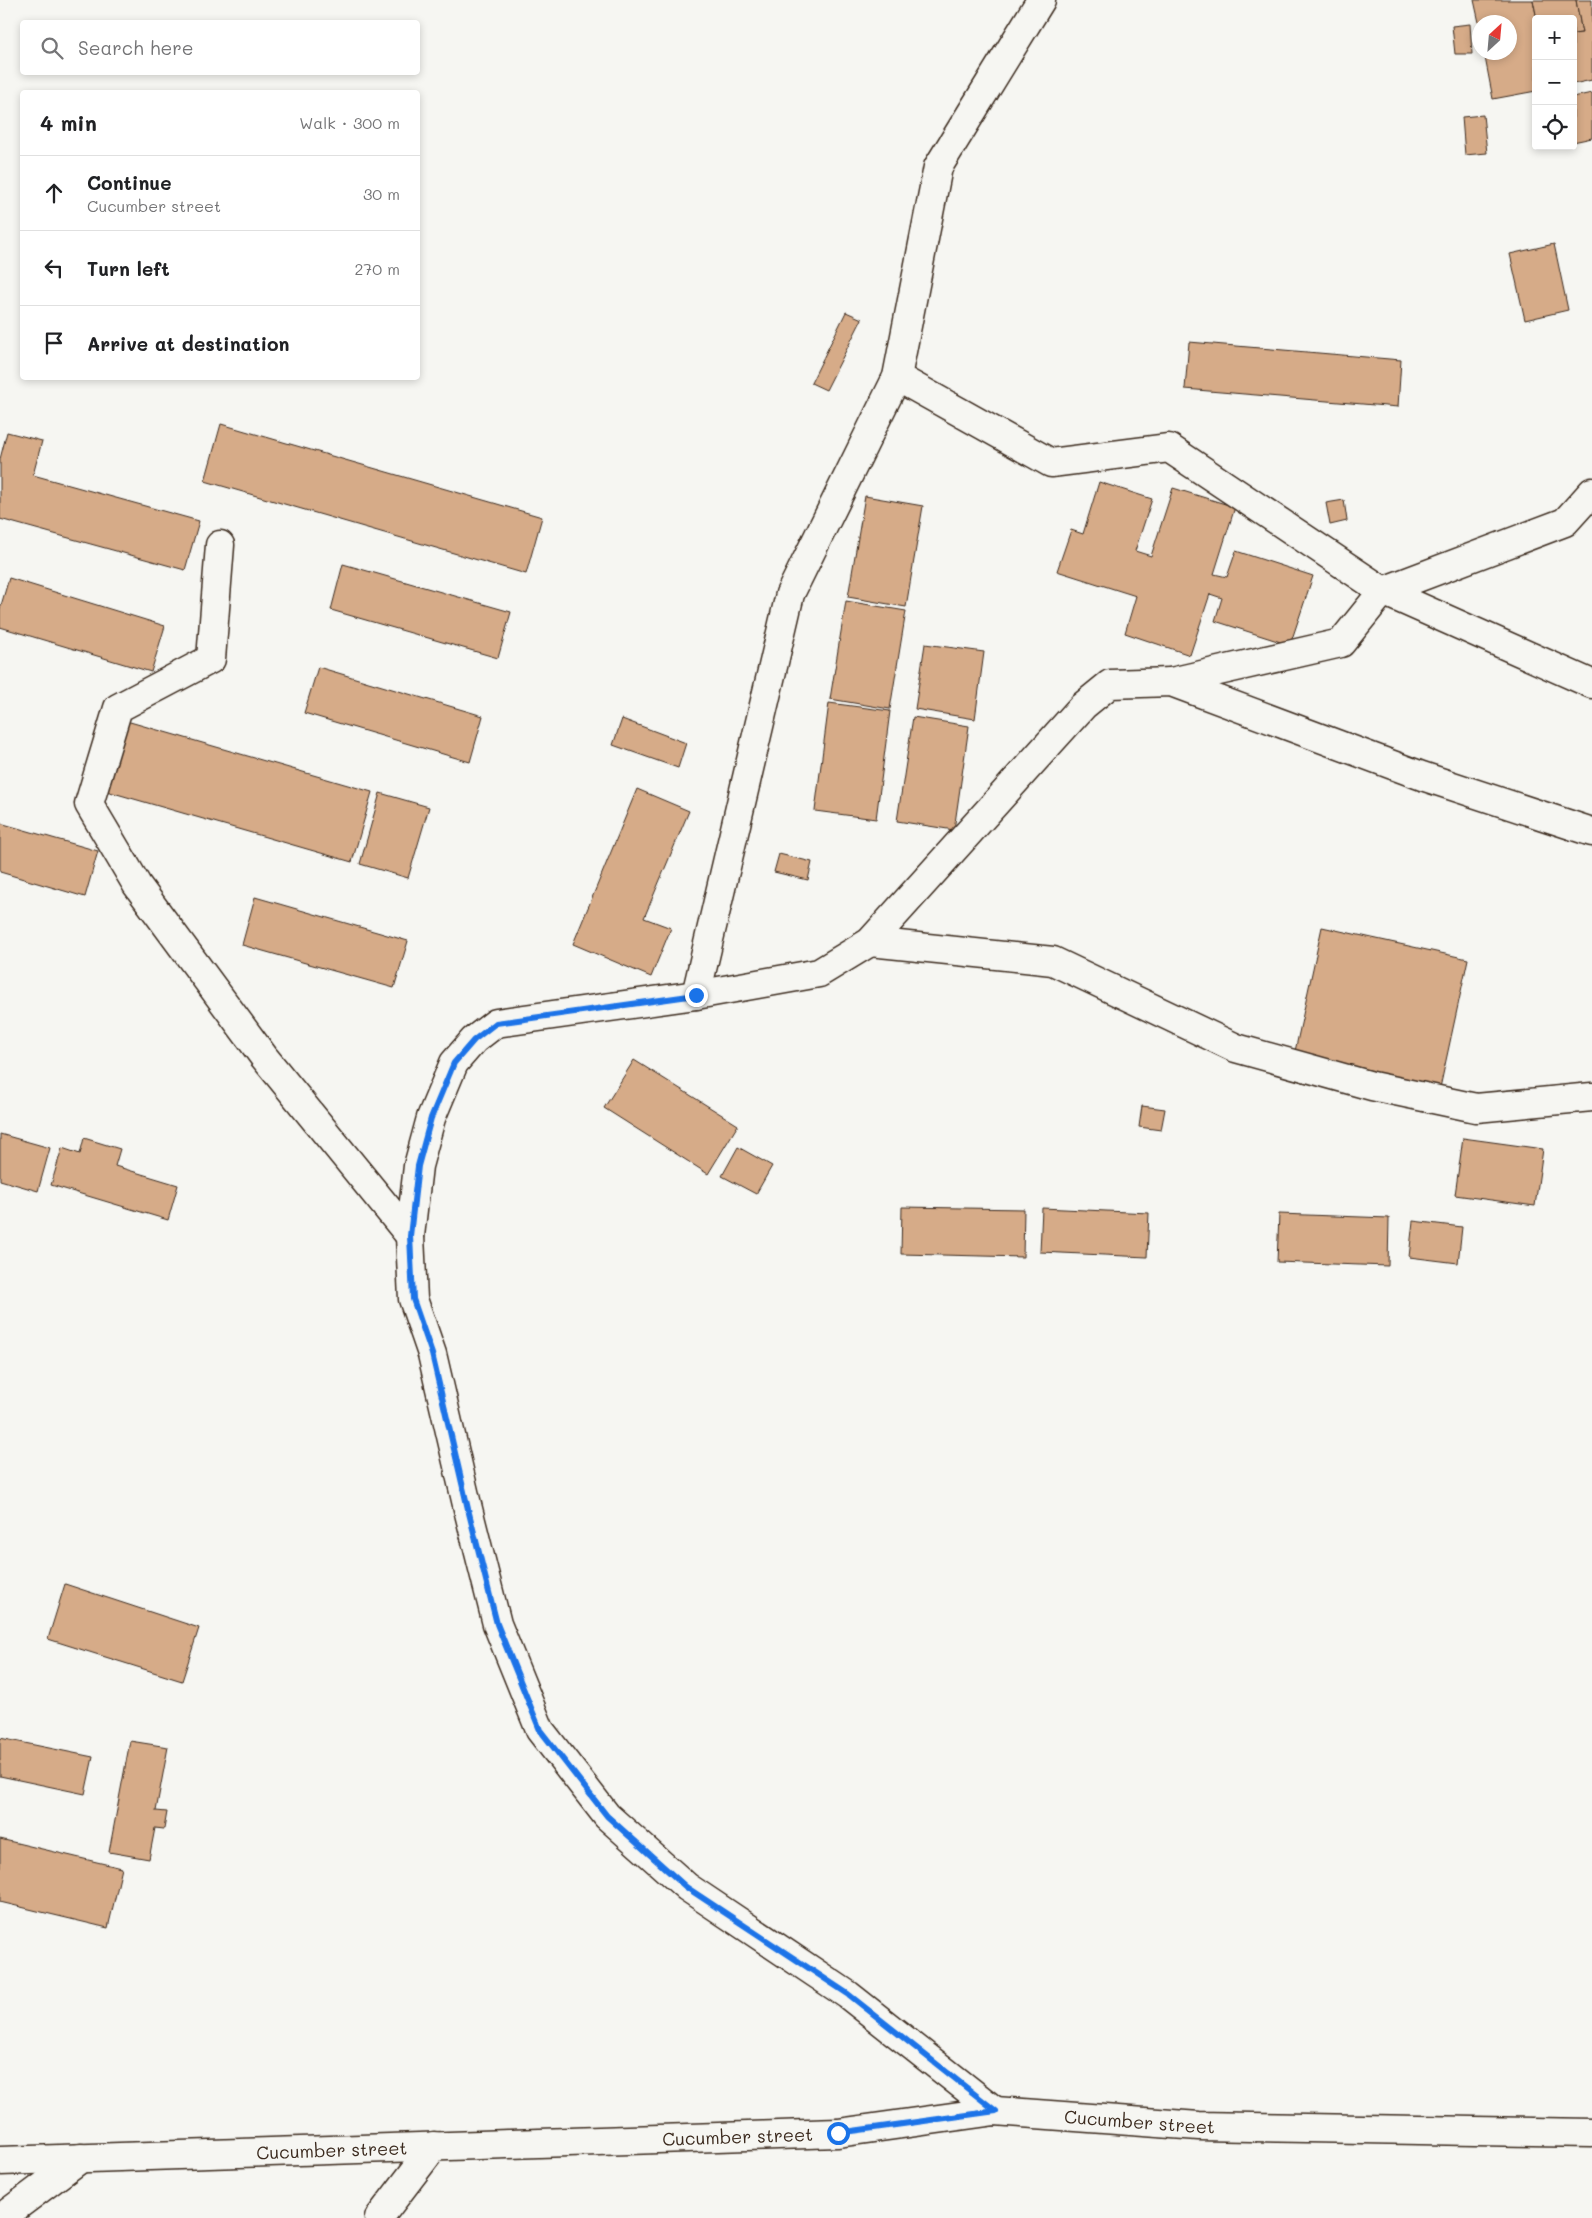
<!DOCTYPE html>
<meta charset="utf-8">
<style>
:root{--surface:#fff;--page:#f6f6f6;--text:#202124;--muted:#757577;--line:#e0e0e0}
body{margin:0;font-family:Mali,sans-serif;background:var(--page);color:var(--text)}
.controls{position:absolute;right:15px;top:15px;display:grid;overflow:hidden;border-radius:5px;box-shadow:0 2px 8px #0003}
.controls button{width:45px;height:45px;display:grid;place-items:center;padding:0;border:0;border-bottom:1px solid var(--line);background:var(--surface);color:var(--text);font:25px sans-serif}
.compass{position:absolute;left:1472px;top:15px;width:45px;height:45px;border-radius:50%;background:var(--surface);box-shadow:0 2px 8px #0003;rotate:26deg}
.stop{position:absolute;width:15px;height:15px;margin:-11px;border:4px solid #1a73e8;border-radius:50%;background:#fff}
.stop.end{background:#1a73e8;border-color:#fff;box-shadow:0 1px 5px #0008}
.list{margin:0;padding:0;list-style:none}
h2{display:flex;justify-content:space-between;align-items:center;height:65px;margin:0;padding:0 20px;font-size:21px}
h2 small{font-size:16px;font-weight:400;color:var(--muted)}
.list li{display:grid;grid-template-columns:32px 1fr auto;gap:15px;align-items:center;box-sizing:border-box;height:75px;padding:0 20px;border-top:1px solid var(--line)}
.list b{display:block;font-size:19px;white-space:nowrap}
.list p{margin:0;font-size:16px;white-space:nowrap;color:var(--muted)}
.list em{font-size:16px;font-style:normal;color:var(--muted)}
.icon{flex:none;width:28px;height:28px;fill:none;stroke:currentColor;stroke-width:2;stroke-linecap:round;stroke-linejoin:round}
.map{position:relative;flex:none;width:1592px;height:2218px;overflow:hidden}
.search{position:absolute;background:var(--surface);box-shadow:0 2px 8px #0003;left:20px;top:20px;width:400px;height:55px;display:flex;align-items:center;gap:12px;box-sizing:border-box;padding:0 18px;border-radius:5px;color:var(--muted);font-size:19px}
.panel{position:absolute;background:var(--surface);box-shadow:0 2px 8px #0003;left:20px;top:90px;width:400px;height:290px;border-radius:5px}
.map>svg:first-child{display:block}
.building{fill:#d6ab88;stroke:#3b2a1e}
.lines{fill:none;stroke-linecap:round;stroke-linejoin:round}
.minor-casing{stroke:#3b2a1e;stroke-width:31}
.minor{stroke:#f6f6f2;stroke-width:28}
.route{stroke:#1a73e8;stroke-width:6}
.labels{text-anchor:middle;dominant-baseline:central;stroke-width:4.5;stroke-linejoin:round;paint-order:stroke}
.street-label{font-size:18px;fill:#3b2a1e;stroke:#f6f6f2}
</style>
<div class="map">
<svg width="1592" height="2218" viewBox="0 0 1592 2218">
<rect width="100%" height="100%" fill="#f6f6f2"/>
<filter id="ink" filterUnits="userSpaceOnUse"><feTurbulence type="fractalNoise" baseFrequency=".02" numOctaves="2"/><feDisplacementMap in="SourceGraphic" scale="10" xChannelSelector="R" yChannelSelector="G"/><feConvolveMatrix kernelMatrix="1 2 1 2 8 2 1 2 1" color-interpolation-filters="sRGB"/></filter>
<g filter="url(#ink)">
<g class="building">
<polygon points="1474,0 1533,0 1537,19 1536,91 1493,99 1484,52 1510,52 1510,22 1480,22 1480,27"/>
<polygon points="1533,0 1576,0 1582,33 1573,34 1573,19 1537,19"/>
<polygon points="1576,0 1592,0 1592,80 1573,84 1573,34 1582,33"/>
<polygon points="1470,24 1472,54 1455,54 1452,26"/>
<polygon points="1592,93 1592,138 1573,142 1573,97"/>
<polygon points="1483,115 1487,153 1465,155 1462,117"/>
<polygon points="1554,244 1568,310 1525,320 1510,254"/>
<polygon points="846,312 862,319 826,390 811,383"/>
<polygon points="1189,342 1401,360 1398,407 1185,389"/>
<polygon points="221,424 542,517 526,574 205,481"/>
<polygon points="7,432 42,441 33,475 199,521 185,570 0,519 0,459"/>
<polygon points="1099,482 1152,499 1135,551 1151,556 1173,488 1235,507 1214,574 1227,577 1236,551 1313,576 1290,645 1215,621 1222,598 1210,594 1190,655 1125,633 1136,596 1057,571 1071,530 1083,534"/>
<polygon points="865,496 923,506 906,607 848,597"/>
<polygon points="1344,500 1347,521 1330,525 1326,503"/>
<polygon points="343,564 511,612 498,658 331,610"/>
<polygon points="9,578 165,626 151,672 0,627 0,609"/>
<polygon points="846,601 906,611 890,709 830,699"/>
<polygon points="925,644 984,652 975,719 915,709"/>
<polygon points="318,667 483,716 470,762 304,713"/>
<polygon points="829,703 890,711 876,819 815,811"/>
<polygon points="913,717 969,726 954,830 897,821"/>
<polygon points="622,719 686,743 678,768 613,745"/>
<polygon points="123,720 372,792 352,862 103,790"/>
<polygon points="637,789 689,811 644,918 671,928 651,977 573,944"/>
<polygon points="380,793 429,807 408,878 360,864"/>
<polygon points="0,823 98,851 85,897 0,872"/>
<polygon points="779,854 812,862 808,880 774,872"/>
<polygon points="255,897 408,941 394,988 242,945"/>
<polygon points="1322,927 1468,959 1440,1088 1294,1056"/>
<polygon points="634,1060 738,1125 708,1174 604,1108"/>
<polygon points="1142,1106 1165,1109 1161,1130 1139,1127"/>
<polygon points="0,1134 50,1148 38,1191 0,1180"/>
<polygon points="84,1138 120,1149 115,1166 178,1185 168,1220 51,1185 62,1148 80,1154"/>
<polygon points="1463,1138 1543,1149 1535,1206 1455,1195"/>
<polygon points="738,1147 772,1166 756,1194 722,1176"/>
<polygon points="902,1207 1024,1209 1023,1257 901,1254"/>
<polygon points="1042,1208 1149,1213 1147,1257 1040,1252"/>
<polygon points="1279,1214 1389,1218 1388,1266 1277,1262"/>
<polygon points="1413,1221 1462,1227 1458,1263 1409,1257"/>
<polygon points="65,1584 199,1628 182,1681 48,1639"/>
<polygon points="0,1738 93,1757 85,1794 0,1776"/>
<polygon points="130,1741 168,1747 156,1811 167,1812 164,1829 155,1828 149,1859 109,1852"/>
<polygon points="0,1839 122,1868 108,1928 0,1902"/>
</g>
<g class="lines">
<defs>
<g id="minor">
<polyline points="897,377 1051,463 1169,448 1383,591 1592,684"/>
<polyline points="220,545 211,659 118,708 89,804 137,885 264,1057 410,1236"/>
<polyline points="1171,682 1341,643 1383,591 1565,522 1592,492"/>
<polyline points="870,942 1053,961 1236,1048 1372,1086 1476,1108 1592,1097"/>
<polyline points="696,995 790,594 897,377 938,167 1041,0"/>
<polyline points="995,2111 848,1995 687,1887 607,1816 540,1730 497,1624 468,1509 432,1354 413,1299 410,1236 418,1166 431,1118 454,1063 474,1040 496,1023 696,995 819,973 870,942 1083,706 1110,684 1171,682 1422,776 1592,832"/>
<path id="s1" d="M 0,2161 L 838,2133 L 995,2111 L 1199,2126 L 1592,2133"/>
<polyline points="1,2218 81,2158"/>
<polyline points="379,2218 434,2146"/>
</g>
</defs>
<use href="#minor" class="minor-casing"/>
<use href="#minor" class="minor"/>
</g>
</g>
<g class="lines" filter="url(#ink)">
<polyline class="route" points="696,995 496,1023 474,1040 454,1063 431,1118 418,1166 410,1236 413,1299 432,1354 468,1509 497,1624 540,1730 607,1816 686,1887 848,1994 996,2111 838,2133"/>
</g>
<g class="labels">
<g class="street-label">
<text stroke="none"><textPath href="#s1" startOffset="1142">Cucumber street</textPath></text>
<text stroke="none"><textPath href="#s1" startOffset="738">Cucumber street</textPath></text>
<text stroke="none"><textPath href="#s1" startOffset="332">Cucumber street</textPath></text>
</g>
</g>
</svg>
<div class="controls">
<button>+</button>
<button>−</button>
<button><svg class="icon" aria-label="locate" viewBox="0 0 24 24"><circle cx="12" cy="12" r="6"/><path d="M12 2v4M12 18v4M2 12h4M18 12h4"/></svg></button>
</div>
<svg class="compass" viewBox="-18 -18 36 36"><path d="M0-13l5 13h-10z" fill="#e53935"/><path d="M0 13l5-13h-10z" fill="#757577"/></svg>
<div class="stop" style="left:838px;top:2133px"></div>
<div class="stop end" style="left:696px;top:995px"></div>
<div class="search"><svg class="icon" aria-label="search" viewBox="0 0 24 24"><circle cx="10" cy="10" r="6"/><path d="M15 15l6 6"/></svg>Search here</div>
<section class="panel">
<h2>4 min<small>Walk · 300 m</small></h2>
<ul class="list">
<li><svg class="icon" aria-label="ahead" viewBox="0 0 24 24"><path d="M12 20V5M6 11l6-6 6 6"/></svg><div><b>Continue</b><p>Cucumber street</p></div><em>30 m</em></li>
<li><svg class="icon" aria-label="left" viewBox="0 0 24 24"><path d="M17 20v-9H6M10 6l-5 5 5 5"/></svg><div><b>Turn left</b></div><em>270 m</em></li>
<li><svg class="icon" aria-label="arrive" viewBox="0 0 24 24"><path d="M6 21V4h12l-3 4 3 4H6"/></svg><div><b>Arrive at destination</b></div></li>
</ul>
</section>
</div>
